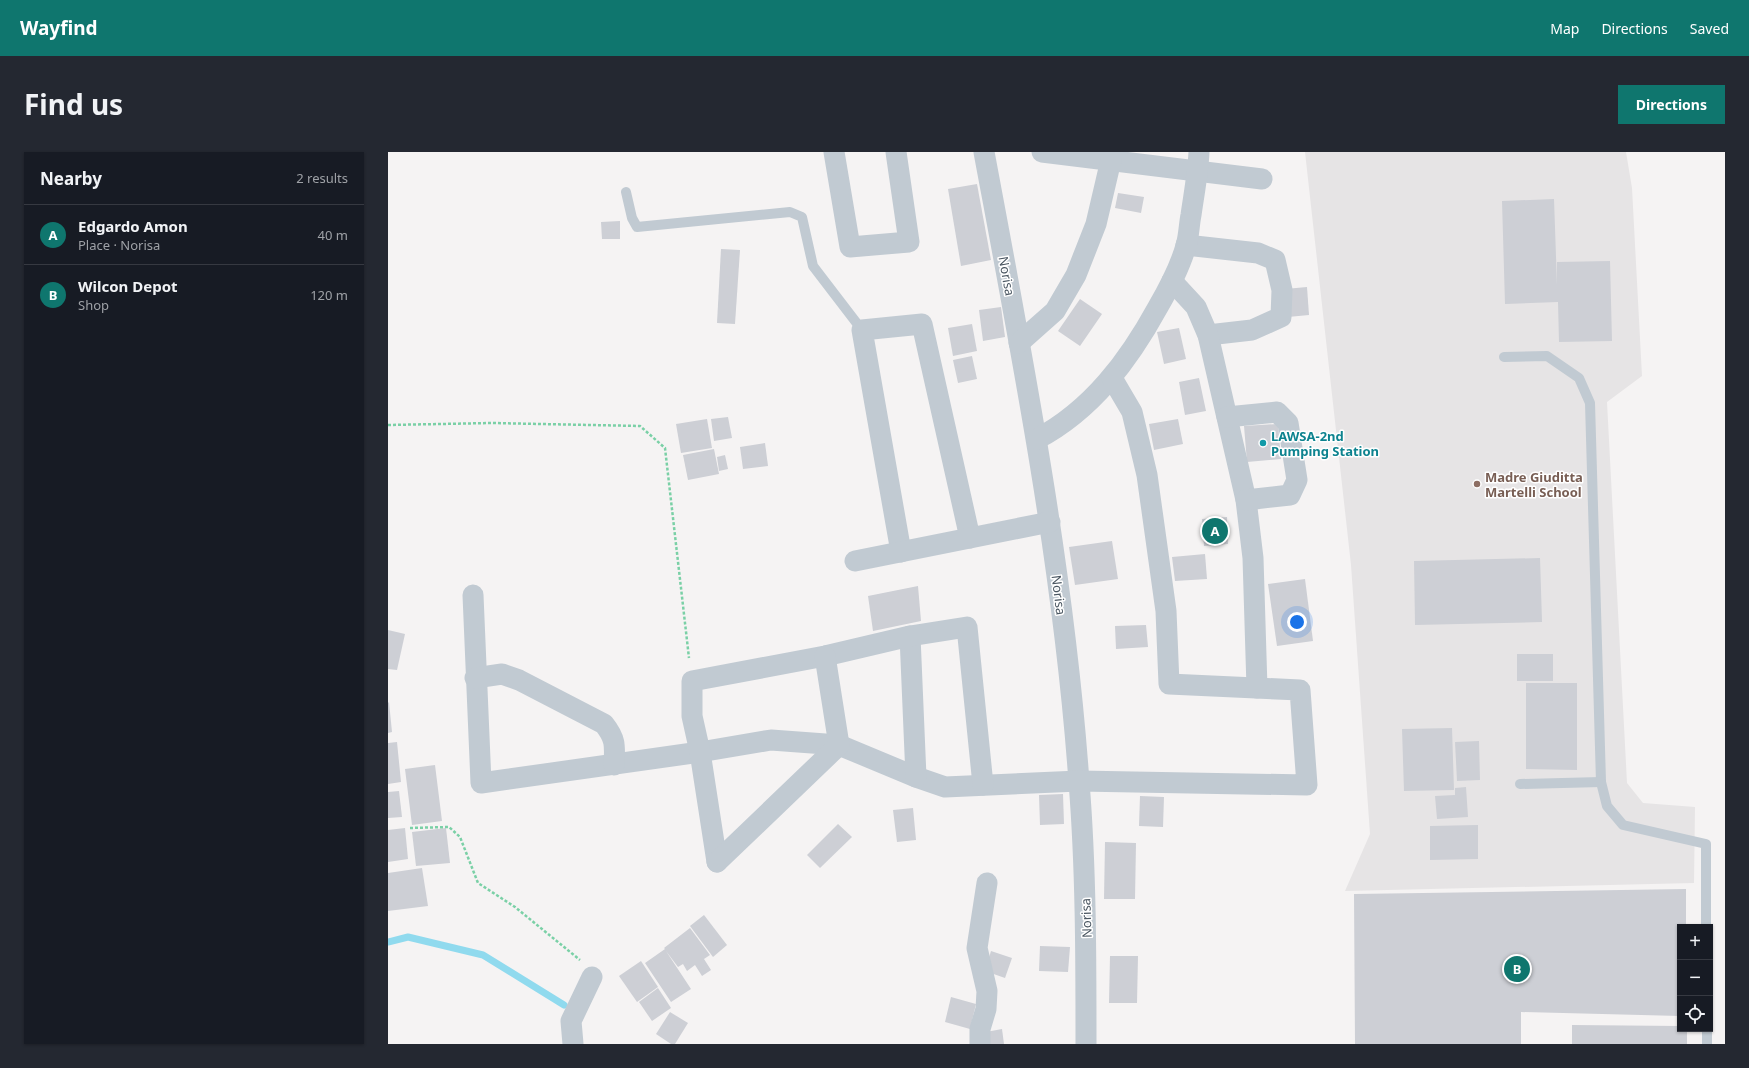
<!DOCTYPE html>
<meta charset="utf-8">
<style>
:root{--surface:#171b24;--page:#242831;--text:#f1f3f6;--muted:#9ea1a6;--line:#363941;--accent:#0f766e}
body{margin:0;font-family:"Noto Sans",sans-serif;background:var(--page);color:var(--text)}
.controls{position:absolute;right:12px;bottom:12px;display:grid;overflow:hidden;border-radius:0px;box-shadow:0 1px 3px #0004}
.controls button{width:36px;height:36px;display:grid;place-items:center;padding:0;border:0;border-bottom:1px solid var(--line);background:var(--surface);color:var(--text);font:20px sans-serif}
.you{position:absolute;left:909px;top:470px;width:14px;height:14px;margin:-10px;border:3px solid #fff;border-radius:50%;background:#1a73e8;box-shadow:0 0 0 6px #1a73e833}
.badge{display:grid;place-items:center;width:26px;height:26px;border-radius:50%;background:var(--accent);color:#fff;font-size:13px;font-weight:700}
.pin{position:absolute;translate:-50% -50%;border:2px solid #fff;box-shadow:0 1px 4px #0006}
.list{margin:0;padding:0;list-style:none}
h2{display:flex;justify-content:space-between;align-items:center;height:52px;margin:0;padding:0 16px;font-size:17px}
h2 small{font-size:13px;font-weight:400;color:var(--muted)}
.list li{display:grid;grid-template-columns:26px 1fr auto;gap:12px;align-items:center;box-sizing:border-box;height:60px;padding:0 16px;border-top:1px solid var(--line)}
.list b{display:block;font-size:15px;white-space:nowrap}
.list p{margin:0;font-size:13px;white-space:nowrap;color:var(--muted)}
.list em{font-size:13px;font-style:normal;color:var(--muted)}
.icon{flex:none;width:22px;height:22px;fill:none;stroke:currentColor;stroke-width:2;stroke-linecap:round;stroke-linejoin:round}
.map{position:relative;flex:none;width:1337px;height:892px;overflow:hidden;border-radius:0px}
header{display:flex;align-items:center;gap:24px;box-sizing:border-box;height:56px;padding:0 20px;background:var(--accent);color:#fff}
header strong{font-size:19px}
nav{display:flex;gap:22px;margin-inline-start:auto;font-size:14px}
.intro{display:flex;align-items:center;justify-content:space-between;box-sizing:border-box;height:96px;padding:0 24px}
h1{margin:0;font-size:28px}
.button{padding:10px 18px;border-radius:0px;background:var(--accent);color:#fff;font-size:14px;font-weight:700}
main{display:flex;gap:24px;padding:0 24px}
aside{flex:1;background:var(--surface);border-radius:0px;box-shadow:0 1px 3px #0004}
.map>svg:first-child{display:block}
.education{fill:#e6e4e5}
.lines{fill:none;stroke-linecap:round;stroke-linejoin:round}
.stream{stroke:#90daee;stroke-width:7}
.building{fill:#cdcfd5}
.path{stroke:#7ad0a6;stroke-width:2.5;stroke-dasharray:3 2;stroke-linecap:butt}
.service{stroke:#c1cad2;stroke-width:10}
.minor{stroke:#c1cad2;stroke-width:21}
.culture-dot{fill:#0f9aa8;stroke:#fff;stroke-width:1.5}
.education-dot{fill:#8d6e63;stroke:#fff;stroke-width:1.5}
.labels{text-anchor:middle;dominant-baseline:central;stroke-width:3;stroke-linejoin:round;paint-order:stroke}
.street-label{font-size:13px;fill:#4a5661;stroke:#fff}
.culture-label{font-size:13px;font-weight:bold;fill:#0d838f;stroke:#fff;text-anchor:start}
.education-label{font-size:13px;font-weight:bold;fill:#785e54;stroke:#fff;text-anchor:start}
</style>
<header>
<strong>Wayfind</strong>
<nav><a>Map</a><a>Directions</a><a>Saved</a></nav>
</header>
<div class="intro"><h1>Find us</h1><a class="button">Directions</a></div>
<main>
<aside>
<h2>Nearby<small>2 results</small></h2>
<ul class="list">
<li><span class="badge">A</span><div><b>Edgardo Amon</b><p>Place · Norisa</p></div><em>40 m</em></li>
<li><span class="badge">B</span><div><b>Wilcon Depot</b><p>Shop</p></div><em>120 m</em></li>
</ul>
</aside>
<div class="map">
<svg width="1337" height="892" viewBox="0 0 1337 892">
<rect width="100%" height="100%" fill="#f5f3f3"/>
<polygon class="education" points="917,0 1238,0 1244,36 1254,224 1219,250 1239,631 1255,651 1307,655 1306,731 957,739 982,682 963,413"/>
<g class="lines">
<polyline class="stream" points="0,790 20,785 95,803 176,853"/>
</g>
<g class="building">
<polygon points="589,32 603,108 573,114 560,37"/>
<polygon points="730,41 756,45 753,61 727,56"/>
<polygon points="1166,47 1169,133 1169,110 1222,109 1224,189 1171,190 1170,150 1117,152 1114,49"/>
<polygon points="232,69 232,87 214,87 213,70"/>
<polygon points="333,97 352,98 347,172 329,171"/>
<polygon points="919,135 921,163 900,165 897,137"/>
<polygon points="692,147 714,162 692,194 670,179"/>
<polygon points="613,155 617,185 595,189 591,158"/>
<polygon points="584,172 589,199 565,204 560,176"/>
<polygon points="791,176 798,207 776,212 769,180"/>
<polygon points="584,204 589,227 570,231 565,208"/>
<polygon points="811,226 818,259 797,263 791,230"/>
<polygon points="340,265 344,286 326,289 323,267"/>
<polygon points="319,267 324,296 293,301 288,272"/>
<polygon points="790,267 795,292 766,298 761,272"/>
<polygon points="890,272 893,307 859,310 856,274"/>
<polygon points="377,291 380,314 355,317 352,295"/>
<polygon points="326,297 331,322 300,328 295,303"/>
<polygon points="337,303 340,317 331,319 329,305"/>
<polygon points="839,365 840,392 816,394 814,367"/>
<polygon points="724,389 730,427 687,433 681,395"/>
<polygon points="817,402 819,427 787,429 784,405"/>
<polygon points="1152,406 1154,470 1027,473 1026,409"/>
<polygon points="917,427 925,489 889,494 880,432"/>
<polygon points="530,434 533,469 485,479 480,444"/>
<polygon points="758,473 760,495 728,497 727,474"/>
<polygon points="0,478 17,482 9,518 0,517"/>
<rect x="1129" y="502" width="36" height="27"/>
<polygon points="1138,531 1189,531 1189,618 1138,617"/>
<polygon points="1,550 4,580 0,581 0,551"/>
<polygon points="1064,576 1066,638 1016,639 1014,577"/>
<polygon points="1091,589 1092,628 1069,629 1067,590"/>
<polygon points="9,590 13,630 0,632 0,591"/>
<polygon points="47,613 54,669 24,673 17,617"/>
<polygon points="1078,635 1080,665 1049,667 1047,644 1067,643 1067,636"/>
<polygon points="11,639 14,665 0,666 0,640"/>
<polygon points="675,642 676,672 652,673 651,643"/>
<polygon points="752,644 776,645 775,675 751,674"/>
<polygon points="525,656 528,688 509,690 505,658"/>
<polygon points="450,672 464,685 432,716 419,703"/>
<polygon points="1090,673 1090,707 1042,708 1042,674"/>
<polygon points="17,676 20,707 0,710 0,678"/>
<polygon points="58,676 62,711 28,714 24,680"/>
<polygon points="717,690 748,691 747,747 716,747"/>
<polygon points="34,716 40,754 0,759 0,721"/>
<polygon points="1298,737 1298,775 1292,775 1292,864 1133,860 1133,892 967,892 966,742"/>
<polygon points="316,763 339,793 325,805 302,774"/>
<polygon points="302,776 322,803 316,807 323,818 314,824 307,813 299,819 295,812 290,815 278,799 303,837 283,850 257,811 277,797 276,796"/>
<polygon points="652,794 682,795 680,820 651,819"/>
<polygon points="603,799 624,806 617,826 597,819"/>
<polygon points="722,804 750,804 749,851 721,851"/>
<polygon points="253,809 270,835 249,850 231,824"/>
<polygon points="270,836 283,856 264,869 251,850"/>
<polygon points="563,845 588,852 582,877 557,870"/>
<polygon points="282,860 300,871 287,892 283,892 268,882"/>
<polygon points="1184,873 1292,874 1292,877 1299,877 1299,892 1184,892"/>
<polygon points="614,877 616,892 600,892 598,880"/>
</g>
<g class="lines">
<g class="path">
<polyline points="0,273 104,271 252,274 277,296 301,506"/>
<polyline points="22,676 61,675 72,685 90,731 127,755 192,808"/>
</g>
<g class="service">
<polyline points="238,40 244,66 249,75 402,60 414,65 425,114 474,178"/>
<polyline points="1116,205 1159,204 1191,226 1202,251 1213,630 1219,654 1235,673 1318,692 1318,775"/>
<polyline points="1132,632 1213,630"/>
<polyline points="1319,877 1319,892"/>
</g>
<g class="minor">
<polyline points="446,0 462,95 521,90 508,0"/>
<path d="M 596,0 C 635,209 676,418 691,630 C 698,717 698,805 698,892"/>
<polyline points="654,0 874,27"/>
<polyline points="798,93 870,101 887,108 894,138 893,165 864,178 820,183"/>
<polyline points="784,129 808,155 820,183 858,348 865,406 869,536"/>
<polyline points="631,191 667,159 688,123 708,72 723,8"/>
<polyline points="839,265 889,260 900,271 909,328 902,343 858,348"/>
<path d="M 649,287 C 704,258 741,208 770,155 C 781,136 792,115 798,94 C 801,84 801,73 803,63 C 806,42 810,21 811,0"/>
<polyline points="513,400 474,178 534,172 582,386"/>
<polyline points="467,409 662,370"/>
<polyline points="85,443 93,631 312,600 383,588 451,593 528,625 557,635 691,629 919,633 912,538 781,532 778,459 759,323 744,260 724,226"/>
<polyline points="522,484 528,625"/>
<path d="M 87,526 L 114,522 L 131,528 L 216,572 C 228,587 227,594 226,613"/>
<polyline points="329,710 312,600 304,564 304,529 437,504 522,484 579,475 595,633"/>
<polyline points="329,710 451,593 437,504"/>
<polyline points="185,892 183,869 204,825"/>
<polyline points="592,892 592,877 598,857 599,839 589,796 599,731"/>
</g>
</g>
<circle class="culture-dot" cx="875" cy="291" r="4"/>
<circle class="education-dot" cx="1089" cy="332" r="4"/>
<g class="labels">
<g class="street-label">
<text transform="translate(619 124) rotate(80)">Norisa</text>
<text transform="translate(671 443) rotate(83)">Norisa</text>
<text transform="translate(698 766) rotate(-92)">Norisa</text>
</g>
<g class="culture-label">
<text x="883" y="284">LAWSA-2nd<tspan x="883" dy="15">Pumping Station</tspan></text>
</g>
<g class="education-label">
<text x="1097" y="325">Madre Giuditta<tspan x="1097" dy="15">Martelli School</tspan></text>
</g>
</g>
</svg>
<div class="controls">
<button>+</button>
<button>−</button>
<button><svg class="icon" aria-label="locate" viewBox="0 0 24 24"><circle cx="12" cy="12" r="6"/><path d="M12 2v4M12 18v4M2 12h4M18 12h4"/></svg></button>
</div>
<div class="you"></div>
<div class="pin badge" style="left:827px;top:379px">A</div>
<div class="pin badge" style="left:1129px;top:817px">B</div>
</div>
</main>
